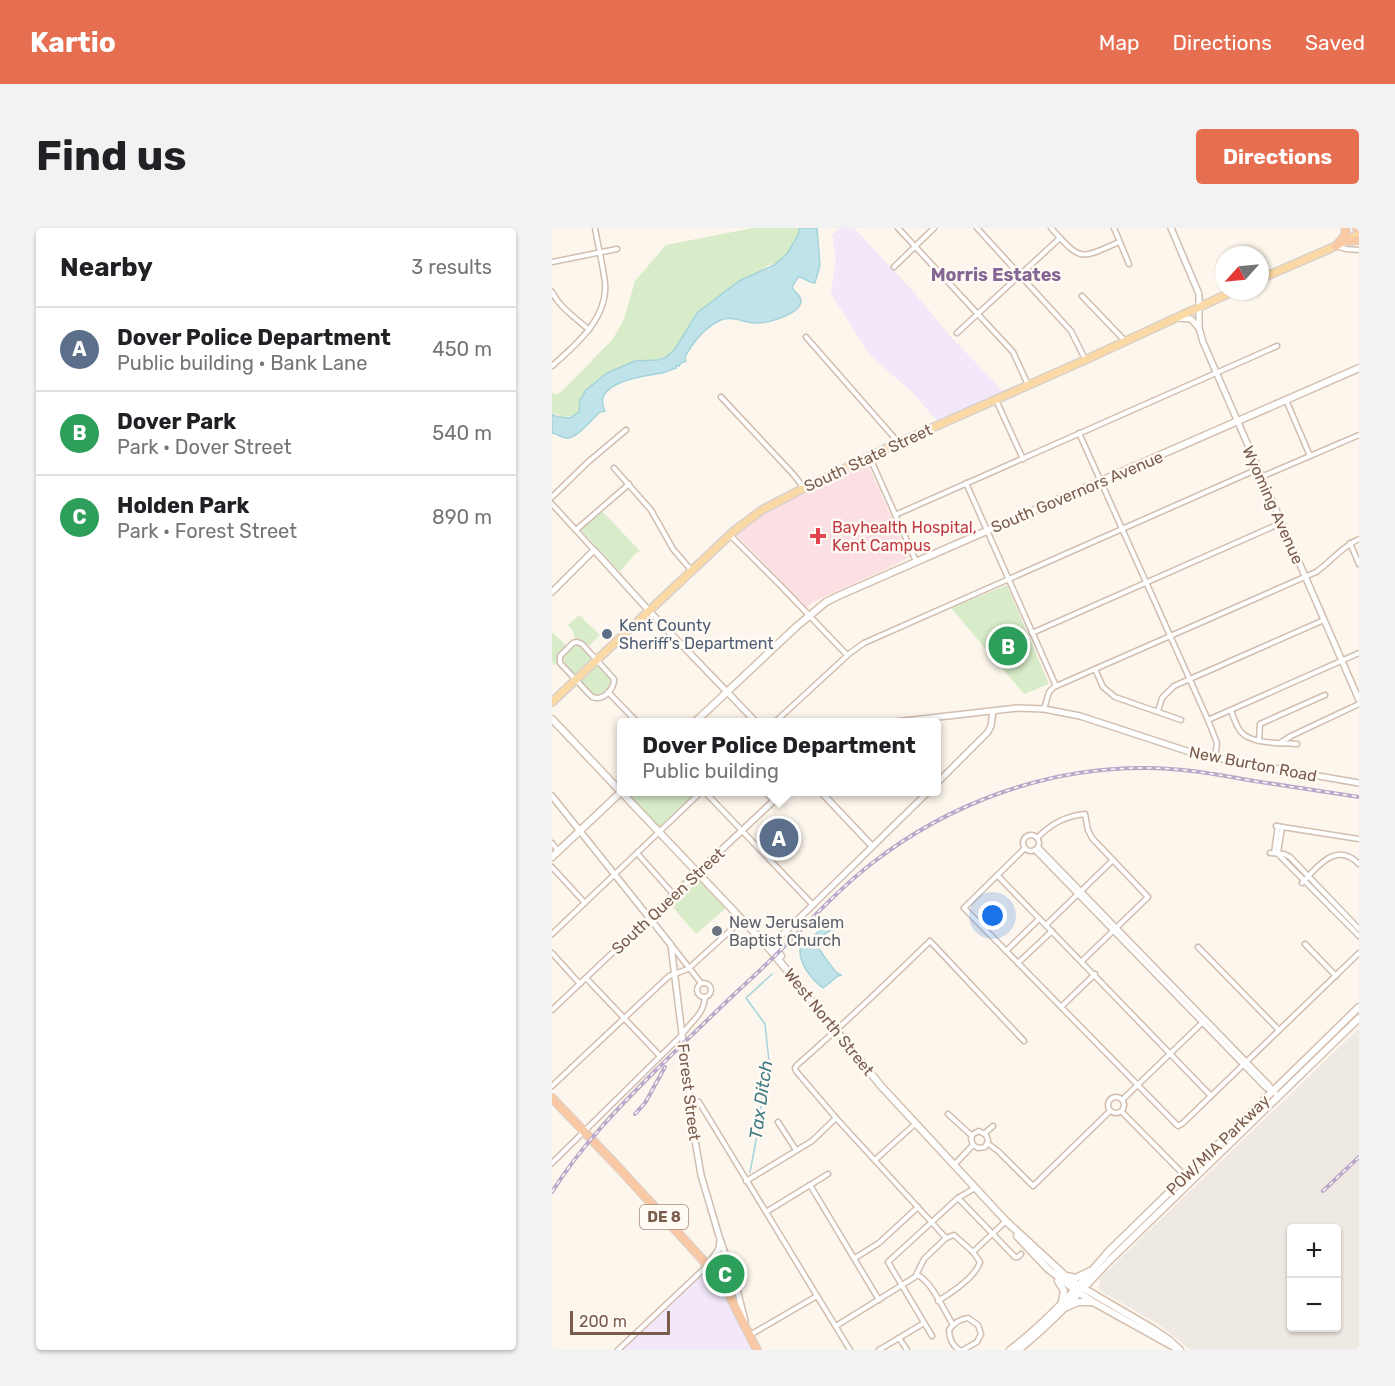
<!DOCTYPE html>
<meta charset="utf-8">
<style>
:root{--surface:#fff;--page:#f2f2f2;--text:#202124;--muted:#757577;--line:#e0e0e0;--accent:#e76f51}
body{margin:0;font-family:Rubik,sans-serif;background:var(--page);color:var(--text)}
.controls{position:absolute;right:18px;bottom:18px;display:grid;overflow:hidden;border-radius:6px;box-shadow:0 2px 4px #0004}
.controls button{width:54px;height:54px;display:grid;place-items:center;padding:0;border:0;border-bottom:2px solid var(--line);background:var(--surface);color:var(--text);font:30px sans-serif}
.compass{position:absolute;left:663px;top:18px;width:54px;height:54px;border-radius:50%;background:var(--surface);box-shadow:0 2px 4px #0004;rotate:243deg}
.scale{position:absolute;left:18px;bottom:15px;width:100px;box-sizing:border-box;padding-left:6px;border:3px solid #7a5c4d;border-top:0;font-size:16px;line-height:21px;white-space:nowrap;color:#7a5c4d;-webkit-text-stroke:4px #fffaf3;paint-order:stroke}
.you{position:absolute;left:441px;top:688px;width:21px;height:21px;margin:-15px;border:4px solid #fff;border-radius:50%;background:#1a73e8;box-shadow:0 0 0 9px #1a73e833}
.badge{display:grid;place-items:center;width:39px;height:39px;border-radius:50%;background:var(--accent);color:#fff;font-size:20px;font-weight:700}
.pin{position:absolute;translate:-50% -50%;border:3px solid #fff;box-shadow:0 2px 6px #0006}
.popup{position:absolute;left:65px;top:490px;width:324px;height:78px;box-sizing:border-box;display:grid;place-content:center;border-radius:6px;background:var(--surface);filter:drop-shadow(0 2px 4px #0005);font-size:20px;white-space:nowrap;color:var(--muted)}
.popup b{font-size:22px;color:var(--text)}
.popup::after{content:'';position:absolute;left:50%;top:100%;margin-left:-12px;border:12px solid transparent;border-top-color:var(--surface)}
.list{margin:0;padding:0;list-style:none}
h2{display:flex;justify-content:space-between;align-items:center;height:78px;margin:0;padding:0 24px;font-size:26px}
h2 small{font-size:20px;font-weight:400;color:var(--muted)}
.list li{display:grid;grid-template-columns:39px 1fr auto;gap:18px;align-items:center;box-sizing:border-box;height:84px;padding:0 24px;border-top:2px solid var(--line)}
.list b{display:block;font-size:22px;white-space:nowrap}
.list p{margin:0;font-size:20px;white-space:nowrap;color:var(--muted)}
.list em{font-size:20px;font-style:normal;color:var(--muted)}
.map{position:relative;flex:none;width:807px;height:1122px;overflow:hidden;border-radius:6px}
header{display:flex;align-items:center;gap:36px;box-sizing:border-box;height:84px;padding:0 30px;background:var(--accent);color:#fff}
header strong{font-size:28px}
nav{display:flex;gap:33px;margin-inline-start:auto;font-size:21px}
.intro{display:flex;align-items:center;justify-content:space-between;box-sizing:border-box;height:144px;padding:0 36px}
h1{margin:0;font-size:42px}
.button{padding:15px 27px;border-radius:6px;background:var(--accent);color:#fff;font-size:21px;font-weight:700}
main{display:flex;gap:36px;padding:0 36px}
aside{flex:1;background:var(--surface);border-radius:6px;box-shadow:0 2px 4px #0004}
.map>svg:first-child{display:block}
.industrial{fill:#efe9e4;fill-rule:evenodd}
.education{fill:#f3e8fa}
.medical{fill:#fbdfe3}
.green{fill:#d8ecc9}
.water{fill:#bfe3e8;stroke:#a5d3da;stroke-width:1.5}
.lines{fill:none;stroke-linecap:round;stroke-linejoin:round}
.stream{stroke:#a5d3da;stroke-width:1.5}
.minor-casing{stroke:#d1beb0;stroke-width:7}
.tertiary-casing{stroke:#d1beb0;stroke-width:8}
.secondary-casing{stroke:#d6c0b0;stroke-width:9}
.primary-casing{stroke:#dad1cd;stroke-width:10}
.trunk-casing{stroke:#dad1cd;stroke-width:10}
.minor{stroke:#fff;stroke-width:4}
.tertiary{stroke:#fff;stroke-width:5}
.secondary{stroke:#fff;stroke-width:6}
.primary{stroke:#fbd9a5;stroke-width:7}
.trunk{stroke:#f9c8a4;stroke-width:8}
.rail-casing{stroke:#b9a8c9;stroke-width:4}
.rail{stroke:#fffaf3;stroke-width:1.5;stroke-dasharray:4.5;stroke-linecap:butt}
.health-dot{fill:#e0444e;stroke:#fffaf3;stroke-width:2}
.service-dot{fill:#5c6f8a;stroke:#fffaf3;stroke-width:2}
.worship-dot{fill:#6b7280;stroke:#fffaf3;stroke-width:2}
.labels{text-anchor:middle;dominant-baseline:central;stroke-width:5;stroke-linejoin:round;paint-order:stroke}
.shield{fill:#fffaf3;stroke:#a28b7f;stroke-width:1.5}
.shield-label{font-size:15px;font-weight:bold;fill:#7a5c4d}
.street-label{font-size:16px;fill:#7a5c4d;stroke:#fffaf3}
.health-label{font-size:16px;fill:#be3a42;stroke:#fffaf3;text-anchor:start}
.service-label{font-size:16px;fill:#4e5e75;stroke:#fffaf3;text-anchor:start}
.worship-label{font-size:16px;fill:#5b616d;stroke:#fffaf3;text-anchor:start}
.neighbourhood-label{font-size:18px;font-weight:bold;fill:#846695;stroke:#fffaf3}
.water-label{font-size:18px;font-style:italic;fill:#437c86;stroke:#fffaf3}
</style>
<header>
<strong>Kartio</strong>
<nav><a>Map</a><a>Directions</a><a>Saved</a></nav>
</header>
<div class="intro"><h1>Find us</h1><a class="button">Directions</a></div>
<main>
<aside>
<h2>Nearby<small>3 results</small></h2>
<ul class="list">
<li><span class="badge" style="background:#5c6f8a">A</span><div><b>Dover Police Department</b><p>Public building · Bank Lane</p></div><em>450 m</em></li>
<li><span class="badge" style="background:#2e9e5b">B</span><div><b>Dover Park</b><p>Park · Dover Street</p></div><em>540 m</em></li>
<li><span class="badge" style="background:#2e9e5b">C</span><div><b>Holden Park</b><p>Park · Forest Street</p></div><em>890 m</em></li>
</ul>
</aside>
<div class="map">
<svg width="807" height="1122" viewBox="0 0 807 1122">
<rect width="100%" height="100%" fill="#fdf6ec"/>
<path class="industrial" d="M 807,800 L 807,1122 L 639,1122 L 606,1096 L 547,1062 L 548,1050 ZM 740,1000 L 784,1000 L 784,1100 L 740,1100 Z"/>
<g class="education">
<polygon points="288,0 302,0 360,62 400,110 452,164 386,194 360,164 318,127 279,66 284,29 280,7"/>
<polygon points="153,1043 158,1044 176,1070 199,1122 70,1122"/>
</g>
<polygon class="medical" points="315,235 342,294 348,310 352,316 358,329 332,342 269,370 263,374 262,373 254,380 216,339 184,307 211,286"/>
<g class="green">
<polygon points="201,0 250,0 235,28 222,36 216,37 209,43 180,58 178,63 119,128 64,140 22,190 20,188 9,189 5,186 0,188 0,166 3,165 4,167 11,162 61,111 72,91 83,53 114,17"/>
<polygon points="50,283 88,323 83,326 68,344 29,302"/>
<polygon points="455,357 497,456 472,466 399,380"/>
<path d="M 27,387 L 48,407 L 36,419 L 66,451 C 66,462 55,469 46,474 L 39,472 L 5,435 L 3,437 L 0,434 L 0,404 L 15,418 L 23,412 L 21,403 L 16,397 Z"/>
<polygon points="74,564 145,564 106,600 73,565"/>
<polygon points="146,650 174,680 144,706 118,676"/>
<polygon points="171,1023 185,1066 184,1067 162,1038 162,1036 167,1029"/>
</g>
<g class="water">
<path d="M 247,0 L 265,0 L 268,37 L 263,55 C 255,55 253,49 246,49 L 240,59 C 242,64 249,67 249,73 C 249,86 216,95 206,95 C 193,96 182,87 169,92 C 153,99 141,114 133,129 L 134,133 L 129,135 L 127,138 L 125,137 L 124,140 C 119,142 115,144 110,145 C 93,148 38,154 53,183 L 48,184 C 40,191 24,212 14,210 C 8,209 6,206 0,205 L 0,187 L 7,189 L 18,190 L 27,184 L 28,172 L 34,162 L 55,145 L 83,133 L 105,132 L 113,130 L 123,121 L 145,85 L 187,53 L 222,37 L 235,26 L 247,5 Z"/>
<path d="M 272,698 L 276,699 L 276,700 L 282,701 L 281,702 C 275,703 266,711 266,718 C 266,721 283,743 285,745 C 287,746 288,747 290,747 L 286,748 L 271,760 C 260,752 247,736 248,721 Z"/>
</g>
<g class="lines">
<polyline class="stream" points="198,944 207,897 212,847 217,833 213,796 194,770 220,746"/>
<defs>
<g id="minor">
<polyline points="346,0 461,124 476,157"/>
<polyline points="425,0 519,103 533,131"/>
<path d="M 499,0 C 529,33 527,32 567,14"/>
<polyline points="562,0 577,36"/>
<polyline points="785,18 794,21 807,22"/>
<polyline points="0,34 65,21"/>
<polyline points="342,39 382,0"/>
<path d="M 0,64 C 8,80 24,90 37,102"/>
<polyline points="530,68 573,113"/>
<polyline points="405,105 508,10"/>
<polyline points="254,109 346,214"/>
<path d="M 0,138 C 24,117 56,90 53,55 C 51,37 46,18 43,0"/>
<polyline points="169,169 241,246 249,256 250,261"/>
<polyline points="444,172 471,231"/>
<polyline points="734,172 758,228"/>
<polyline points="527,205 656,492 665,515 663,530"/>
<polyline points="318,230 364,333"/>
<polyline points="62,240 99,282 121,321 139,342"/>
<polyline points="709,249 807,207"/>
<polyline points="414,255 504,458"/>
<polyline points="0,269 36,234 74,202"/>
<polyline points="0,276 42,322"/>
<polyline points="343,287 725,118"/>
<polyline points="24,302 77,256"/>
<polyline points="178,307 228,357"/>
<polyline points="798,315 807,336"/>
<polyline points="230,359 295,427"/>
<polyline points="480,405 729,295"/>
<path d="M 25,414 L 30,416 L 62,451 C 62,462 51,473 40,469 L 8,435 L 8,428 L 21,415 Z"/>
<polyline points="543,441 551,459 563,469 629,492"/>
<polyline points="56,464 85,494"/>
<path d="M 492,481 L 497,464 L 502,459 L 764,344 C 780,333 789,319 807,311"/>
<polyline points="606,483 610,470 622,458 772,392"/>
<path d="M 679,483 C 682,490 684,498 689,504 C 699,516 730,515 745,516"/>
<polyline points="656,492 807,425"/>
<polyline points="223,494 298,425 312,415 706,241"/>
<polyline points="707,513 708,496 710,495 773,467"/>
<polyline points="728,515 739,508 807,476"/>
<polyline points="153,564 261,677"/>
<polyline points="213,564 222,572"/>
<polyline points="724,598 807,611"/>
<circle cx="479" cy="615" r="8"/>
<path d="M 485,610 C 499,596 513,588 533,586 L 536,602 L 540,610 L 596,669 L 530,733"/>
<polyline points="0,615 6,623"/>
<polyline points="486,619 717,857 726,869"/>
<polyline points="473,620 412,680 626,898 631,895 807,725"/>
<polyline points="483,622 714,860 720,863"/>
<polyline points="85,625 122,667"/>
<polyline points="718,625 732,626 738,629 807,701"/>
<polyline points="722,625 726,598"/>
<polyline points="726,625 730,599"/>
<polyline points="726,626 807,708"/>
<polyline points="0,639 33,675"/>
<polyline points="446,648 659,868"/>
<path d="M 750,655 C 766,638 784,613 807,636"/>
<polyline points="494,697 561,632"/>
<polyline points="0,706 149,564"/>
<polyline points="378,713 472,813"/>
<path d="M 377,714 C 334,756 291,797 245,837 L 243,840 L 244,843 L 284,890 L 394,1010"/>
<polyline points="753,716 784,748"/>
<polyline points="120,718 149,755"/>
<polyline points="646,719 727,802"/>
<polyline points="454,723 487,691"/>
<polyline points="0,725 28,756"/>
<polyline points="466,735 500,703"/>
<polyline points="34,750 108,828"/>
<circle cx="152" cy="762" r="7"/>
<polyline points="509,779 543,746"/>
<polyline points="0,782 97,690"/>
<polyline points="0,858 117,748 136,741 190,692"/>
<circle cx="564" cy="877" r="8"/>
<polyline points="138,872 147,874 298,1122"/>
<polyline points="570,872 652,793"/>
<polyline points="570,884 634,949"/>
<polyline points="396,886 420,908"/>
<polyline points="226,894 244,922"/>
<polyline points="433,905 441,898"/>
<polyline points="435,915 446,923 481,958 558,883"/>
<polyline points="323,932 363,896"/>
<path d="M 0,935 L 130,807 C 139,792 151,789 153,769"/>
<polyline points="402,937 421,917 419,911 421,906 427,903 434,907 436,913 433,919 426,920 421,917"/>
<polyline points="194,953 260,913 284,890"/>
<polyline points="258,957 327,1072"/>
<polyline points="406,970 463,1029 466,1029 469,1026"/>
<polyline points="214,984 276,946"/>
<polyline points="421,1024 454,993"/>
<polyline points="303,1030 327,1015 366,979"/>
<path d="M 365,1047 C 379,1052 393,1084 401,1097"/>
<path d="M 284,1098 L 363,1049 L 372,1031 L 394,1010 L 402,1007 L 421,1024 L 428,1034 C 424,1048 399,1065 386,1073"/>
<polyline points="198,1107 265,1068"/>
<polyline points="380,1108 336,1034 406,970 423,960"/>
<polyline points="347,1110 355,1122"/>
<polyline points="66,1122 156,1037"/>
<polyline points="327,1122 372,1095"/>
<path d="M 408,1122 C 401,1119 397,1110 397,1102 C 401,1096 408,1091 416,1090 L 426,1097 L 429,1106 L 425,1114 L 411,1122"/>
</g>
<g id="tertiary">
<polyline points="619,0 647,66 647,100 651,114 807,472"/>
<polyline points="625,90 639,91 647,100"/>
<polyline points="0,364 42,322 99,385 204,494"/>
<polyline points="343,494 465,480 492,481 528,488 647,527 807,555"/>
<polyline points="385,555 436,504 439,498 441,483"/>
<polyline points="269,564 320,618"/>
<polyline points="0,568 119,717 143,912 149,947 167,1008 184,1057 193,1093"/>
<polyline points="98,689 231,564"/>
<polyline points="216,719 226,711 376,564"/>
<polyline points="156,1037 167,1021 168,1013"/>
</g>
<g id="secondary">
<polyline points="0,491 216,719 329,858 454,993 519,1053 601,1101 617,1112 628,1122"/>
<polyline points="143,494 244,399 274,374 286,368 807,140"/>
<polyline points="0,629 70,563"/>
<path d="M 226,711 C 223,718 224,721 229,728"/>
<polyline points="465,1008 496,1041 523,1062 541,1074 622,1119"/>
<polyline points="514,1048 524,1050 538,1043"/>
<polyline points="506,1053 512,1063 510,1073"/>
<polyline points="515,1079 526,1074 540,1074"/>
<path d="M 458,1122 C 495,1094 527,1058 557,1023 L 807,779"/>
<path d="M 466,1122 C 499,1096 528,1064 557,1033 L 807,790"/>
</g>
<g id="primary">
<polyline points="708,51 784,18 807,6"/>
<polyline points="0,474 182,303 210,282 256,258 346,215 533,132 682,63"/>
</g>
<g id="trunk">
<polyline points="805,0 807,1"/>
<polyline points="793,13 807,12"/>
<path d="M 784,18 C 789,12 796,7 793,0"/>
<polyline points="0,870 66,939 170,1053 205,1122"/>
</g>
</defs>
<use href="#minor" class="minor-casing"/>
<use href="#tertiary" class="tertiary-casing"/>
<use href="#secondary" class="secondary-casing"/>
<use href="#primary" class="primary-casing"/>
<use href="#trunk" class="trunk-casing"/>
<use href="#minor" class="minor"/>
<use href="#tertiary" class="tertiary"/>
<use href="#secondary" class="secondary"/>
<use href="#primary" class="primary"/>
<use href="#trunk" class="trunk"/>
<defs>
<g id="rail">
<polyline points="83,886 93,875 113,839"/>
<polyline points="771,963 807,929"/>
<path d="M 0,964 C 29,918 66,880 104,842 C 137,810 169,778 203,747 C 242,711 277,669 319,636 C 397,575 495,539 595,540 C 629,540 662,546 696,552 C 733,558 770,563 807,569"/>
</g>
</defs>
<use href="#rail" class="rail-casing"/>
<use href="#rail" class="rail"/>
</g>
<path class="health-dot" d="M263 299h6v6h6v6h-6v6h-6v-6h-6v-6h6z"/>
<circle class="service-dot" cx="55" cy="406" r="6"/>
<circle class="worship-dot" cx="165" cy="703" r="6"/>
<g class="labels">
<rect class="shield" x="88" y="977" width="48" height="24" rx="4.5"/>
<g class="shield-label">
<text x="112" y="989">DE 8</text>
</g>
<g class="street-label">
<text transform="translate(316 230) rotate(-25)">South State Street</text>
<text transform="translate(525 264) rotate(-23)">South Governors Avenue</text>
<text transform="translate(721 277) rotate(66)">Wyoming Avenue</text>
<text transform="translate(701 536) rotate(11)">New Burton Road</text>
<text transform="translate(116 673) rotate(-43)">South Queen Street</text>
<text transform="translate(277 794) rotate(51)">West North Street</text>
<text transform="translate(137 864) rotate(83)">Forest Street</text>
<text transform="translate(666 917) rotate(-44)">POW/MIA Parkway</text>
</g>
<g class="health-label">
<text x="280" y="299">Bayhealth Hospital,<tspan x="280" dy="18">Kent Campus</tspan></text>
</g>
<g class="service-label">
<text x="67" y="397">Kent County<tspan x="67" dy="18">Sheriff's Department</tspan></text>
</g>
<g class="worship-label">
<text x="177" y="694">New Jerusalem<tspan x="177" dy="18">Baptist Church</tspan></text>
</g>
<g class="neighbourhood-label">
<text x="444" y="47">Morris Estates</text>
</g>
<g class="water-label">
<text transform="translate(209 872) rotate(-82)">Tax Ditch</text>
</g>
</g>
</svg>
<div class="controls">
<button>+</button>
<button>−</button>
</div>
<svg class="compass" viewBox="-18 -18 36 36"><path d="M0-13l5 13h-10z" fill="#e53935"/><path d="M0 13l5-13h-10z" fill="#757577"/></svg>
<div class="scale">200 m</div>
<div class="you"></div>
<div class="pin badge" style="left:227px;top:610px;background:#5c6f8a">A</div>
<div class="popup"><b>Dover Police Department</b>Public building</div>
<div class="pin badge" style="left:456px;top:418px;background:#2e9e5b">B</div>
<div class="pin badge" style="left:173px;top:1046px;background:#2e9e5b">C</div>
</div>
</main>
